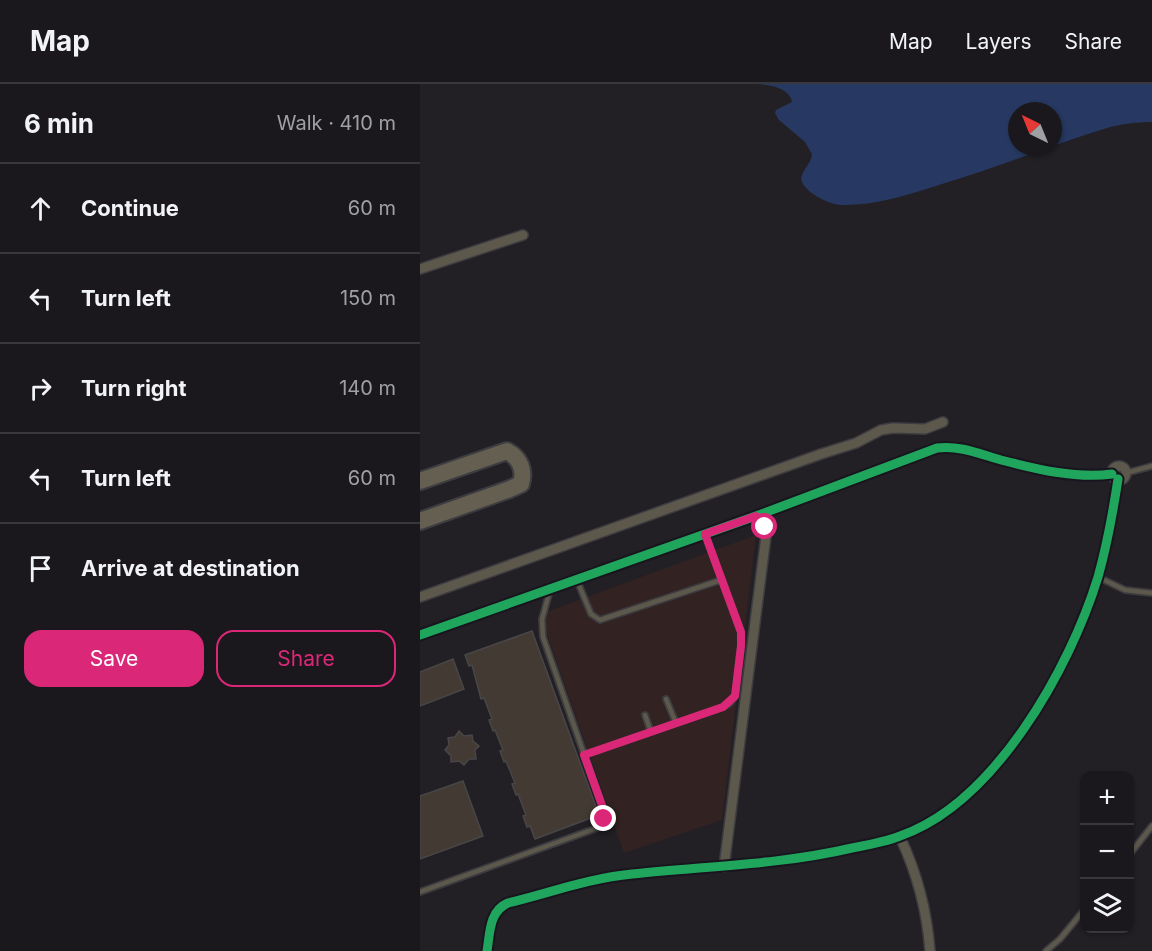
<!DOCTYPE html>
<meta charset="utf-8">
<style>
:root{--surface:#1a181c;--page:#232125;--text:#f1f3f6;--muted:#9fa0a3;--line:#38373b;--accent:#db2777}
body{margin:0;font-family:Inter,sans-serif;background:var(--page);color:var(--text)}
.controls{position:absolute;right:18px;bottom:18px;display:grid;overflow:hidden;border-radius:12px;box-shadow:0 2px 4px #0004}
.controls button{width:54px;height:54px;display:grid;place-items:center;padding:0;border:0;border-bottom:2px solid var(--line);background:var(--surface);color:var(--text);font:30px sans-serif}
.compass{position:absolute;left:588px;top:18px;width:54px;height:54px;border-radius:50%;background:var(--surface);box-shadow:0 2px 4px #0004;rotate:317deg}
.stop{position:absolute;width:18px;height:18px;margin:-14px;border:4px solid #db2777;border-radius:50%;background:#fff}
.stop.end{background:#db2777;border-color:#fff;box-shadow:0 2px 6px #0008}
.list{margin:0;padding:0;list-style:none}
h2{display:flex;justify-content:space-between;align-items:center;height:78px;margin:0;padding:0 24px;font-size:26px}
h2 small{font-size:20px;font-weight:400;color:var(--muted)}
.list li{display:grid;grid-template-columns:39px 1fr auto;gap:18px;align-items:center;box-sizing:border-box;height:90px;padding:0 24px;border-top:2px solid var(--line)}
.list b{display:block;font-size:22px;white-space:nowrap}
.list em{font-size:20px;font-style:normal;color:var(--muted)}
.actions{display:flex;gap:12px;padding:18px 24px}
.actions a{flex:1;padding:14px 0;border:2px solid var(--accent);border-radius:18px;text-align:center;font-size:21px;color:var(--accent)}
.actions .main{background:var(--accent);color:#fff}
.icon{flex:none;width:33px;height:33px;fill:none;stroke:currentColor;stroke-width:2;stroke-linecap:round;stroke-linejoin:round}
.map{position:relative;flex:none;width:732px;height:867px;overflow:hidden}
header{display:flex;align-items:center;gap:36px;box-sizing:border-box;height:84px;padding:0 30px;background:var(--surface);border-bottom:2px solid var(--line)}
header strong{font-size:28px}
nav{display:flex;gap:33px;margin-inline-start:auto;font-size:21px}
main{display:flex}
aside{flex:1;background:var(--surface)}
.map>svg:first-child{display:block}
.industrial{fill:#322222}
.water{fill:#273962;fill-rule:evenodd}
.building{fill:#433b33;stroke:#484647;stroke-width:1.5}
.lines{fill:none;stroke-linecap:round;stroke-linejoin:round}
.service-casing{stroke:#3d3c40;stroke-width:8}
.minor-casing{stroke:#3d3c40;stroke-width:12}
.motorway-casing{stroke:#3d3c40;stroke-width:20}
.service{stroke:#5d584c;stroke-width:4.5}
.minor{stroke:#5d584c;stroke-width:9}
.motorway{stroke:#645f51;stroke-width:16}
.cycleway-casing{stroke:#18151e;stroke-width:13}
.cycleway{stroke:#20a55d;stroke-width:9}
.route{stroke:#db2777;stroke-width:8}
</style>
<header>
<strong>Map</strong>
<nav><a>Map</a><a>Layers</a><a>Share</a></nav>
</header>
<main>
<aside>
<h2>6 min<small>Walk · 410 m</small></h2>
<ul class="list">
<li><svg class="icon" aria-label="ahead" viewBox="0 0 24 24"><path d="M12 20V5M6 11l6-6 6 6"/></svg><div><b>Continue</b></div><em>60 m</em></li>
<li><svg class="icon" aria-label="left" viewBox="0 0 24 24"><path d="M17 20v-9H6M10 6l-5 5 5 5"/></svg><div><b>Turn left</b></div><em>150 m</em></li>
<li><svg class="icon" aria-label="right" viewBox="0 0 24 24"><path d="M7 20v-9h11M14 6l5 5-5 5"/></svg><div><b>Turn right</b></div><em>140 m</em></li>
<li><svg class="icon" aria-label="left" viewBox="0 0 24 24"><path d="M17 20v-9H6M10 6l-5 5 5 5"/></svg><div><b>Turn left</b></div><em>60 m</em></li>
<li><svg class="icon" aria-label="arrive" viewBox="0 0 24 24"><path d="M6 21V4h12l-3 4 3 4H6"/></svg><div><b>Arrive at destination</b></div></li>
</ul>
<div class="actions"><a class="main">Save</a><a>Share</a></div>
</aside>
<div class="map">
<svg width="732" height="867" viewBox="0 0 732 867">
<rect width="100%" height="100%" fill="#222025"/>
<polygon class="industrial" points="336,451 302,736 204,769 126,547 126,528"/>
<path class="water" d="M 336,0 L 732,0 L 732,38 C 717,38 701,40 687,44 C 632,61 578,83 522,100 C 491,110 458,121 424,121 C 412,122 387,110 382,98 C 378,89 392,80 392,70 L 385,58 L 359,36 L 355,29 L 356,26 L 372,18 C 369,3 349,1 336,0 ZM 597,27 L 633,27 L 633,63 L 597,63 Z"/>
<g class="building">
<polygon points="112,547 179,731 115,755 110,742 107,743 103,732 106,731 98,710 96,711 92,700 95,699 86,677 84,678 80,667 83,666 75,646 73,647 69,636 72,635 64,614 61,615 52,581 49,582 45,571"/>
<polygon points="33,575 44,605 0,622 0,588"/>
<polygon points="39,647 44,652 52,651 53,657 59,662 55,666 56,675 49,675 44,681 39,677 31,678 31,672 25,666 29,661 28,654 35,653"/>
<polygon points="43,697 63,752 0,775 0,712"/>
</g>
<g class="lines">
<defs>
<g id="service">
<polyline points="706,389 732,382"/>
<polyline points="678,493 705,506 732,509"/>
<polyline points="156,494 171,530 180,536 301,496"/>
<polyline points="246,615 256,639"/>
<polyline points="225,631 231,648"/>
<polyline points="164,671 303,623 310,619 315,612 321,562 321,548 285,450"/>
<polyline points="710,770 732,742"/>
<polyline points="0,808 177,744 183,738 184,727 123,553 122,535 130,506"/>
<polyline points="626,867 640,855 664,826"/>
</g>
<g id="minor">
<polyline points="0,185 103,151"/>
<circle cx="699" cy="389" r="7"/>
<polyline points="0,513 401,370 436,359 461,346 473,344 505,345 523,338"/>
<path d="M 0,551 L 336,432 L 517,364 C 539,361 560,370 581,376 C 616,385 656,395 692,390"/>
<path d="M 480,753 C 497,789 507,827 510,867"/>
<polyline points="304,783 346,452 342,438 336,432"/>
<path d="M 67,867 C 70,849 69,827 88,819 C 129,809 170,794 212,790 C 285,782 359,781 432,764 C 448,761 465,758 480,752 C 575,719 650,584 678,493 C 687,461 693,428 698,395"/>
</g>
<path id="motorway" d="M 0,397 L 87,367 C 100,374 105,386 101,400 L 90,405 L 0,437"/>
</defs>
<use href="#service" class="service-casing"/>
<use href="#minor" class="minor-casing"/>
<use href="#motorway" class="motorway-casing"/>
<use href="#service" class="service"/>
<use href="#minor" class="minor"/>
<use href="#motorway" class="motorway"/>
<defs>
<g id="cycleway">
<path d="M 0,551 L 336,432 L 517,364 C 539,361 560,370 581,376 C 616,385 656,395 692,390"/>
<path d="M 67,867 C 70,849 69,827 88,819 C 129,809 170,794 212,790 C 285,782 359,781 432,764 C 448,761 465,758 480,752 C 575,719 650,584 678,493 C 687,461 693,428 698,395"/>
</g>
</defs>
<use href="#cycleway" class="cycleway-casing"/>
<use href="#cycleway" class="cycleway"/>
</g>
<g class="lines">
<polyline class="route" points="184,735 184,727 164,671 303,623 315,612 321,562 321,548 285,450 336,432 345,443"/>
</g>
</svg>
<div class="controls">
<button>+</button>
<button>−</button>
<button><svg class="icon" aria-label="layers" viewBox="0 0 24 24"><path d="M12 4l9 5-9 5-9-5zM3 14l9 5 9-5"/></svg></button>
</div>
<svg class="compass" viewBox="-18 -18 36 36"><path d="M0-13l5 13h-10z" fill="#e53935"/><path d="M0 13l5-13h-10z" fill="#9fa0a3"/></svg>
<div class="stop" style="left:345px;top:443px"></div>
<div class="stop end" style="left:184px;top:735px"></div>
</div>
</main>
